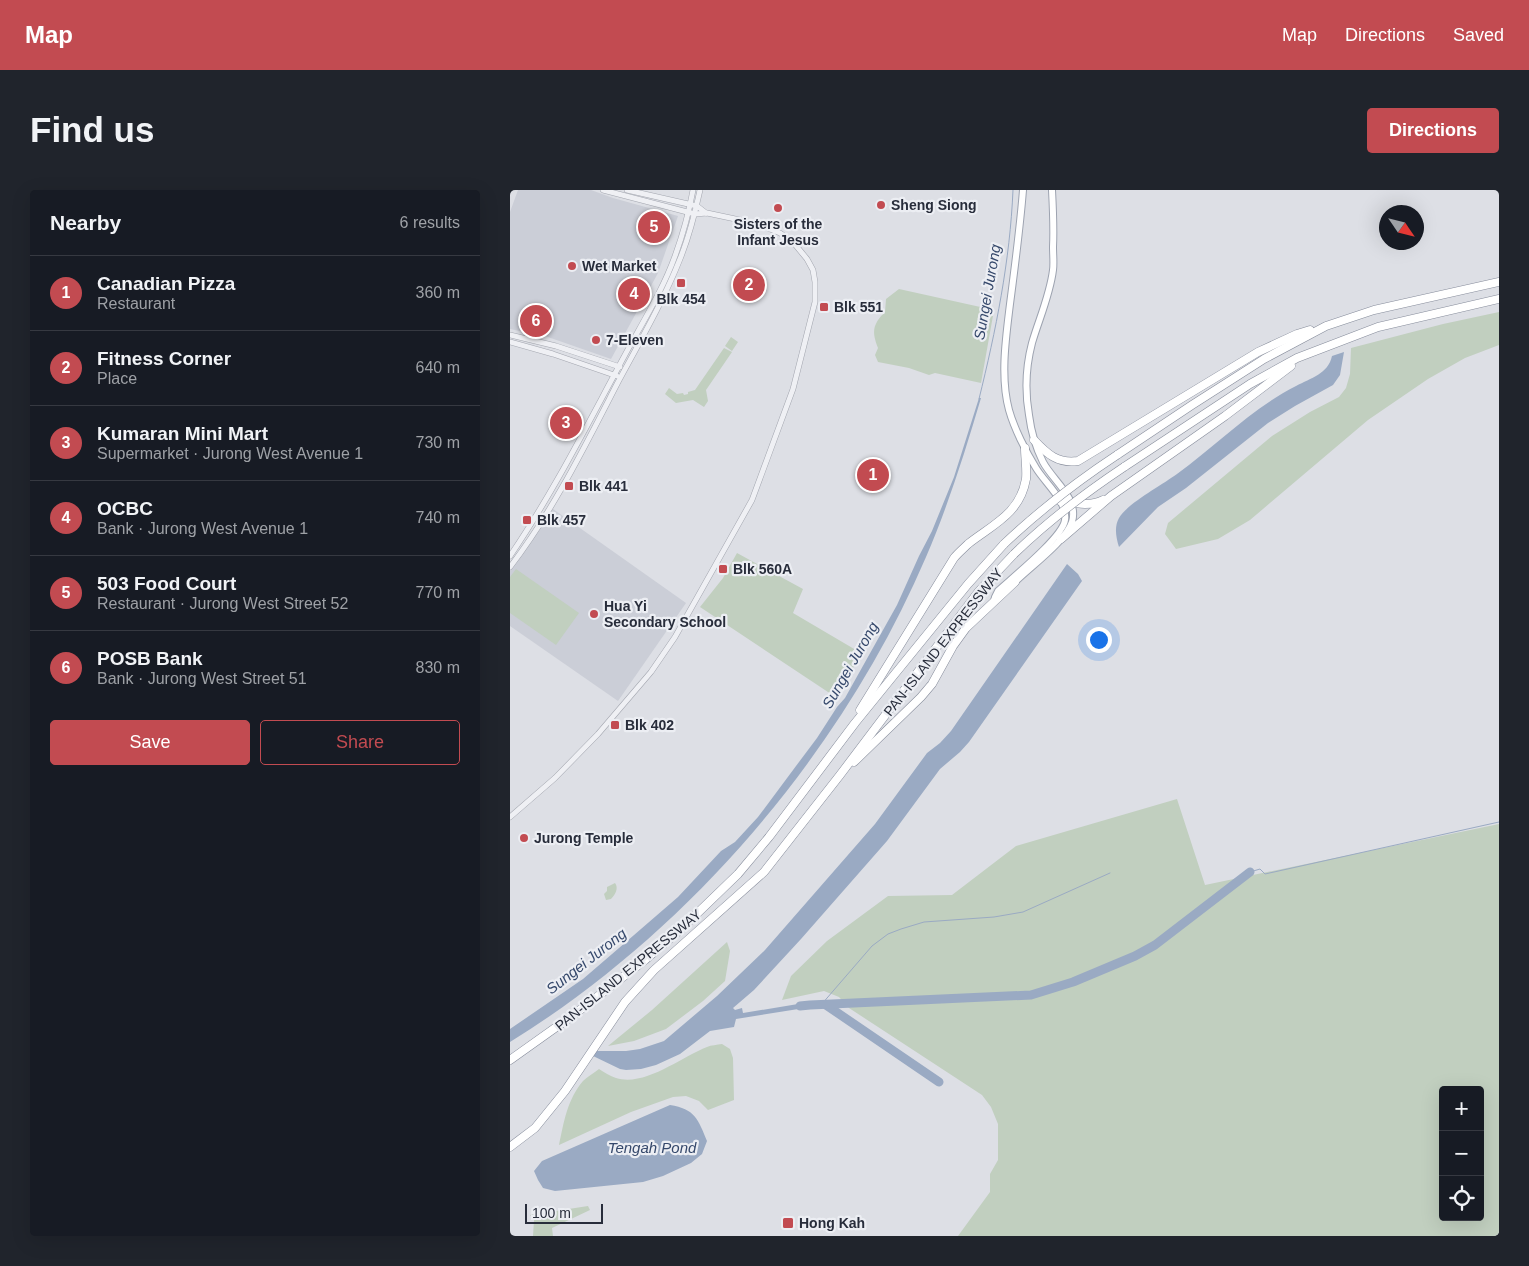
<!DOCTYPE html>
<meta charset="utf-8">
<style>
:root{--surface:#171b24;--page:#20242c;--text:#f1f3f6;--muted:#9ea1a6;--line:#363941;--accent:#c24b51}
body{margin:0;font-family:Arial,sans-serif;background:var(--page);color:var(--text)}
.controls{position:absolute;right:15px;bottom:15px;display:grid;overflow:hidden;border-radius:5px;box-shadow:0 5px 20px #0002}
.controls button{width:45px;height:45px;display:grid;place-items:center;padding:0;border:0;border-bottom:1px solid var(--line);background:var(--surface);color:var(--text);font:25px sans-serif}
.compass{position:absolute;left:869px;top:15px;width:45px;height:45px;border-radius:50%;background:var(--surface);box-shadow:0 5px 20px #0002;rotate:125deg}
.scale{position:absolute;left:15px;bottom:12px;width:78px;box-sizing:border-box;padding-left:5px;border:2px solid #282d3b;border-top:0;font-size:14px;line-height:18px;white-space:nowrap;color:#282d3b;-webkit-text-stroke:4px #eceef3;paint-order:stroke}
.you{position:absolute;left:588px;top:449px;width:18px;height:18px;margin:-12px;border:4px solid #fff;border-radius:50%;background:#1a73e8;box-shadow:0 0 0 8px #1a73e833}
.badge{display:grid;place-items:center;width:32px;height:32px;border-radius:50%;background:var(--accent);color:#fff;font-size:16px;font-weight:700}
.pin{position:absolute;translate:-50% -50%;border:2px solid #fff;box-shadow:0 1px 5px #0006}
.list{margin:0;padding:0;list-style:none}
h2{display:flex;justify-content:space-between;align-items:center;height:65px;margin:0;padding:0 20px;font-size:21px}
h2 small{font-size:16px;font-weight:400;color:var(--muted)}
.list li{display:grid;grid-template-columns:32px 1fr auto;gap:15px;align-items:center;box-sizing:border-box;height:75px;padding:0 20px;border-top:1px solid var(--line)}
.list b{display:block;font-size:19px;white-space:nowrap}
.list p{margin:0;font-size:16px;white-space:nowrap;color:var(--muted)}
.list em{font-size:16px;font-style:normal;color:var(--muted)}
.actions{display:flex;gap:10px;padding:15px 20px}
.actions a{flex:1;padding:11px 0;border:1px solid var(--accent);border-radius:5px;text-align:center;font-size:18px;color:var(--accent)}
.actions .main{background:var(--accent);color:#fff}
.icon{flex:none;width:28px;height:28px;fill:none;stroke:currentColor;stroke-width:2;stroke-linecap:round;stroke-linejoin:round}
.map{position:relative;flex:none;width:989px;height:1046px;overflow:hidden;border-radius:5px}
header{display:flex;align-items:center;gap:30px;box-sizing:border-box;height:70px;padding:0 25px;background:var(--accent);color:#fff}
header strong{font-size:24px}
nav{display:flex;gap:28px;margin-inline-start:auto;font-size:18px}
.intro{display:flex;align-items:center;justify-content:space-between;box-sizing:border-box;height:120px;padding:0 30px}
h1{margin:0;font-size:35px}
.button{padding:12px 22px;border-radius:5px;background:var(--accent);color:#fff;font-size:18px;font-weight:700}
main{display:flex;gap:30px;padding:0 30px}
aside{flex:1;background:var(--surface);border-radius:5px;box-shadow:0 5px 20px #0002}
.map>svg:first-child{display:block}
.built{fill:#cbced7}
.green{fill:#c1cfbf;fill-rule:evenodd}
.water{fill:#9aaac3}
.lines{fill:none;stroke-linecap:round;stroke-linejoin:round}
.stream{stroke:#9aaac3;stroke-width:1}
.river{stroke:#9aaac3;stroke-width:9}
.minor-casing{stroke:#a3a6af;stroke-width:6}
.major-casing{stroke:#9da3b0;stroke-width:8}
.highway-casing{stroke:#868c9b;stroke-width:9}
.minor{stroke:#eff0f4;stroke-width:5}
.major{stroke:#fff;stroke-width:6}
.highway{stroke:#fff;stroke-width:8}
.highway-bridge-casing{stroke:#868c9b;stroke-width:9;stroke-linecap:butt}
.highway-bridge{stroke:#fff;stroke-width:8}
.poi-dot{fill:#c24b51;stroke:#eceef3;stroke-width:2}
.labels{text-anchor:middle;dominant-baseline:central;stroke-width:4.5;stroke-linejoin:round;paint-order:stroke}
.poi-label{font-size:14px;font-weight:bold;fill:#282d3b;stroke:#eceef3;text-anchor:start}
.street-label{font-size:14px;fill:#282d3b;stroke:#eceef3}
.water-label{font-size:15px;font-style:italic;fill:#35486b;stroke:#eceef3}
</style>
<header>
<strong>Map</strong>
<nav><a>Map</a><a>Directions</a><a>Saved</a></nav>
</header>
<div class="intro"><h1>Find us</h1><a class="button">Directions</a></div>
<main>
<aside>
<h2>Nearby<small>6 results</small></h2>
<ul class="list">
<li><span class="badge">1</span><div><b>Canadian Pizza</b><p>Restaurant</p></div><em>360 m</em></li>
<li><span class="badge">2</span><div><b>Fitness Corner</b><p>Place</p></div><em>640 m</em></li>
<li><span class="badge">3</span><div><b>Kumaran Mini Mart</b><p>Supermarket · Jurong West Avenue 1</p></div><em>730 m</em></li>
<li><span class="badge">4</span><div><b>OCBC</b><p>Bank · Jurong West Avenue 1</p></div><em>740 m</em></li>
<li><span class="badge">5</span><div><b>503 Food Court</b><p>Restaurant · Jurong West Street 52</p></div><em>770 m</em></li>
<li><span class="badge">6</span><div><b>POSB Bank</b><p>Bank · Jurong West Street 51</p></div><em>830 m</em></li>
</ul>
<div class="actions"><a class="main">Save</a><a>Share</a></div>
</aside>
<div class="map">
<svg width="989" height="1046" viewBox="0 0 989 1046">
<rect width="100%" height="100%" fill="#dddfe5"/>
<g class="built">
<polygon points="8,0 81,0 103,8 168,26 148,83 101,169 35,146 0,139 0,22"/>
<polygon points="43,319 176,413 108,511 0,436 0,381"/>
</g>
<g class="green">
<path d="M 389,99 L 484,120 L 471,193 L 425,183 L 419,185 L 399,178 L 368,172 L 365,165 L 368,158 C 362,142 362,135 375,122 L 376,109 Z"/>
<polygon points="989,122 989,155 955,168 918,189 858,230 740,330 708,349 666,359 655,344 658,333 762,246 800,222 829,207 836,198 840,184 841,158 933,134"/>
<polygon points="221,147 228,152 222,161 215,156"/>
<polygon points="214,158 222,162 196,200 198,211 194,217 183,210 166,213 155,204 159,198 167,204 173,203 174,205 178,204 178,202 185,200"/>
<polygon points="227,363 293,399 283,423 351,463 327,508 190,417 213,388"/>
<polygon points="6,379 69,423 46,455 0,423 0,387"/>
<path d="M 667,609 L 695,695 L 989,634 L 989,1046 L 448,1046 L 480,1002 L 480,984 L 488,970 L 488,934 L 481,917 L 472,905 L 339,818 L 329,807 L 314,801 L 272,810 L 281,786 L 317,751 L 378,706 L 442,705 L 506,656 ZM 933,900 L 970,900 L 970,1027 L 933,1027 Z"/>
<path d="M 105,693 C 109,698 105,705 101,709 L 96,710 L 94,704 L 97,701 L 97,697 Z"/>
<polygon points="217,752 220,761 215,791 193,811 156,839 124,851 98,856 142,820"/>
<path d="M 212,854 L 220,859 L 223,868 L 224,910 L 198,920 L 189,911 L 176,906 L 163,907 L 121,922 L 49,955 C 54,932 57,910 73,891 C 77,887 84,883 89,879 C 94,882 100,886 106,888 C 135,897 171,867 197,857 C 201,855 207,855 212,854 Z"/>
<polygon points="78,1016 80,1020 42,1038 43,1046 23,1046 24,1030 20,1025"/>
</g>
<g class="water">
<path d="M 834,162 L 830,185 L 823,195 L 785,216 L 758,233 L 676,298 L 648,317 L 609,357 C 606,347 604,337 609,328 C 618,313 652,295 667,284 C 707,255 741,219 786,196 C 801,188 818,184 822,166 Z"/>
<path d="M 469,208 L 471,208 C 455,262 438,316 416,367 C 333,561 180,741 0,852 L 0,839 L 73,789 L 109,758 L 168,707 L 211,661 L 225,652 L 248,627 L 286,576 L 307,548 L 327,517 L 335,508 L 387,415 L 409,366 L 422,341 L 444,287 Z"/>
<polygon points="557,374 568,384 572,391 459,552 450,562 430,579 377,651 291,749 244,800 223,818 225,820 232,818 233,823 300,812 301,817 226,829 224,837 200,841 170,864 146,875 131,879 116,880 110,879 81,865 86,861 116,861 130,859 154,851 207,806 255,760 365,634 417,563 430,553 441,541"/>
<path d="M 160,915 C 185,919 188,929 197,951 L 192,964 L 181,973 L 153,986 L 133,992 L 45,1001 L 33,998 L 28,990 L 24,981 L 32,971 Z"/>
</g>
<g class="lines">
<g class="stream">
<path d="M 469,209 C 486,140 500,71 503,0"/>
<polyline points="740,682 750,679 755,684 989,632"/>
<polyline points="311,815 362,756 378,744 391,739 414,732 484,727 513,722 600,683"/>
</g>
<g class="river">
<polyline points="316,815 429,892"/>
<polyline points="290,816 300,815 521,805 563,792 625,766 645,755 740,682"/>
</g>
<defs>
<g id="minor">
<polyline points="117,0 187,16 196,23"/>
<polyline points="0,145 46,156 110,177"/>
<polyline points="0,152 43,164 107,186"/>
<path d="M 0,366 C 41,306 74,241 108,178 C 127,141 151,105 165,66 C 173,44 179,22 183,0"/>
<path d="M 0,377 C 43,321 75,256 107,194 C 129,153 153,112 170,69 C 179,47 185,23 190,0"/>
<polyline points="0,627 45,588 88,544 141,482 165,447 242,310 283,199 305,112 305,92 303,80 297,69 283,52 270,43 250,35 230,30 197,23 185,24 93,0"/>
</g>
<g id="major">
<path d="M 505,392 C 520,377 556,351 562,332 C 569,308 543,291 533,272 C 526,258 521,241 519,225 C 515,202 516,176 522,153 C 529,129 540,105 543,80 C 544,73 543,65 543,57 C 544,38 543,19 542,0"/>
<path d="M 484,411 L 485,407 L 488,401 C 502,388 553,347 555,330 C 558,312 535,293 526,278 C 516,262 504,238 499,220 C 490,187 496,147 500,114 C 505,76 510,38 513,0"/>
</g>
<g id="highway">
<path d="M 524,250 C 537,264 548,274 568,271 L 748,162 L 787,144 L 800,140"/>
<polyline points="607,265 682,215 754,169 816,136 864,120 989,92"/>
<polyline points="614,277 740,194 787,168 868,137 989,109"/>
<path d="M 550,311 C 564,313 580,317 593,310"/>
<polyline points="551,349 601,306 715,226 781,176"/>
<path d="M 350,520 L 444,368 C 448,363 453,359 458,354 C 482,335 510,324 516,289 C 517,279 515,268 515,258"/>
<polyline points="344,572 411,507 422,494 443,456 456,438 505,392"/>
<polyline points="0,870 66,823 135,770 171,739 228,684 259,647 345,533 458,394 494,354"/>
<polyline points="0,957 25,938 55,901 115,812 144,780 254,682 330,585 469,401 504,364"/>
</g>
</defs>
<use href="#minor" class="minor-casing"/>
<use href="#major" class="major-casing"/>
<use href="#highway" class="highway-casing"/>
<use href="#minor" class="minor"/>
<use href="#major" class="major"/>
<use href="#highway" class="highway"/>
<defs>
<g id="highway-bridge">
<path d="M 494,354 C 529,321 566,292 607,265"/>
<path d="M 504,364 C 538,331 575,303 614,277"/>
</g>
</defs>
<use href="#highway-bridge" class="highway-bridge-casing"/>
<use href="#highway-bridge" class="highway-bridge"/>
</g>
<g class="poi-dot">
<circle cx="371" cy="15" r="5"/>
<circle cx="268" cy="18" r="5"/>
<circle cx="62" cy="76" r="5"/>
<rect x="166" y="88" width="10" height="10" rx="2.5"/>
<rect x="309" y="112" width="10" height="10" rx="2.5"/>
<circle cx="86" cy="150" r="5"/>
<rect x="54" y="291" width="10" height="10" rx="2.5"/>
<rect x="12" y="325" width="10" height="10" rx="2.5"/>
<rect x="208" y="374" width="10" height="10" rx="2.5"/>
<circle cx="84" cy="424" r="5"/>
<rect x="100" y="530" width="10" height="10" rx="2.5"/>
<circle cx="14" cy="648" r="5"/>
<rect x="272" y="1027" width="12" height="12" rx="2.5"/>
</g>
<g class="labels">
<g class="poi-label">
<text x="381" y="15">Sheng Siong</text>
<text x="268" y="34" text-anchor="middle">Sisters of the<tspan x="268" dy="16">Infant Jesus</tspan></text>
<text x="72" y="76">Wet Market</text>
<text x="171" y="109" text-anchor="middle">Blk 454</text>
<text x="324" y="117">Blk 551</text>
<text x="96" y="150">7-Eleven</text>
<text x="69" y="296">Blk 441</text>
<text x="27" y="330">Blk 457</text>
<text x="223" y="379">Blk 560A</text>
<text x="94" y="416">Hua Yi<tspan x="94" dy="16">Secondary School</tspan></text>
<text x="115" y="535">Blk 402</text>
<text x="24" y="648">Jurong Temple</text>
<text x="289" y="1033">Hong Kah</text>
</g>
<g class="street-label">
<text transform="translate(433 452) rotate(-52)">PAN-ISLAND EXPRESSWAY</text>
<text transform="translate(118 780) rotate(-39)">PAN-ISLAND EXPRESSWAY</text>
</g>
<g class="water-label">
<text transform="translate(477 102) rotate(-80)">Sungei Jurong</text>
<text transform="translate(340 475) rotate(-60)">Sungei Jurong</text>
<text transform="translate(76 771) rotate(-38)">Sungei Jurong</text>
<text x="142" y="957">Tengah Pond</text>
</g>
</g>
</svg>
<div class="controls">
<button>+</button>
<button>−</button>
<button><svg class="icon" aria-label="locate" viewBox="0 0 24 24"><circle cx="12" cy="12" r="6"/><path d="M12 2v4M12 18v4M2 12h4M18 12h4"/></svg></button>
</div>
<svg class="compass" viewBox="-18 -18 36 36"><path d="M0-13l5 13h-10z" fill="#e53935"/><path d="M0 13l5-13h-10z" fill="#9ea1a6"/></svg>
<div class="scale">100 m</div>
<div class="you"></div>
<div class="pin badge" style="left:363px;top:285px">1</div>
<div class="pin badge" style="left:239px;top:95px">2</div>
<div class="pin badge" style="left:56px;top:233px">3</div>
<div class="pin badge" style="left:124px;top:104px">4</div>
<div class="pin badge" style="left:144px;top:37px">5</div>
<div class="pin badge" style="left:26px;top:131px">6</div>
</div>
</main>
